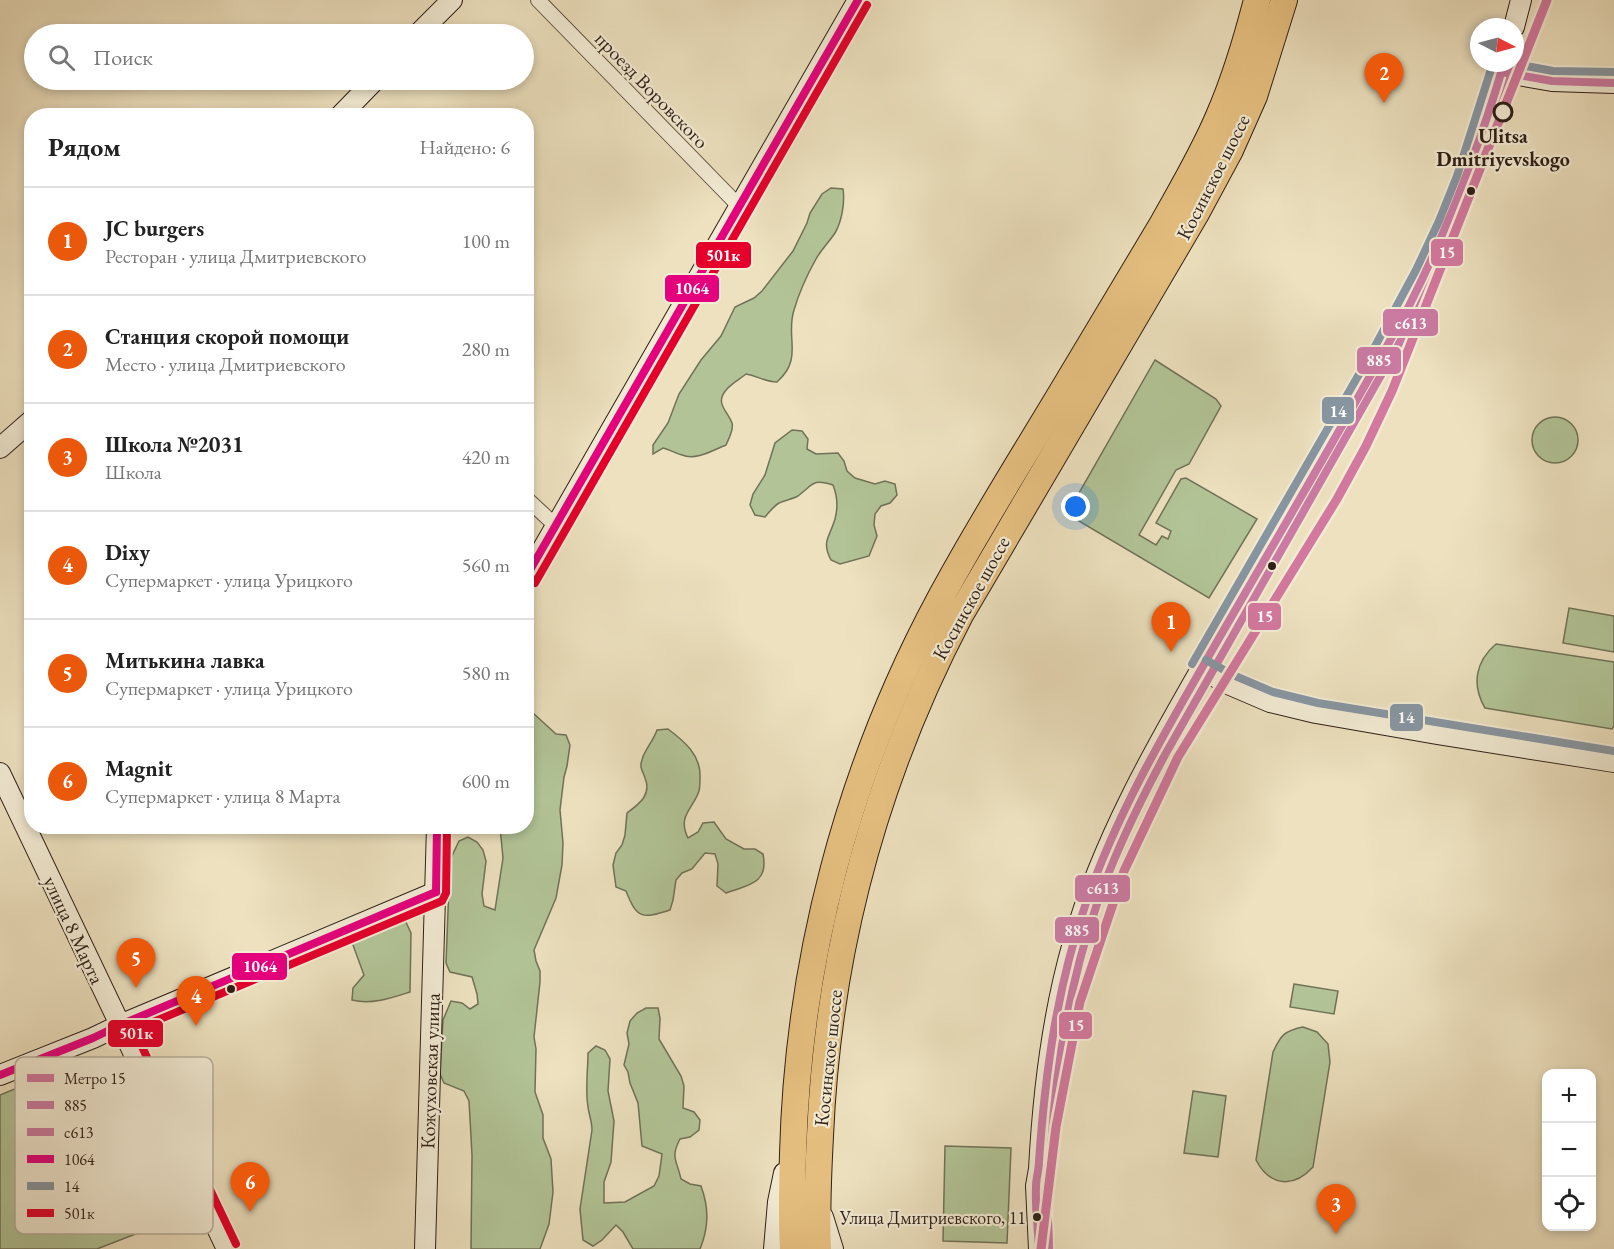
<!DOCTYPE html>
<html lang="ru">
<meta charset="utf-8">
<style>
:root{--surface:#fff;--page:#f2f2f2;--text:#222;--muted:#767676;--line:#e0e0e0;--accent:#ea580c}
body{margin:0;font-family:"EB Garamond",serif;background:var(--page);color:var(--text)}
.controls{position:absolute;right:18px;bottom:18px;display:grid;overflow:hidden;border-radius:12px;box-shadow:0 3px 9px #0003}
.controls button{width:54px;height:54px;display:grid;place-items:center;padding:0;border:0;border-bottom:2px solid var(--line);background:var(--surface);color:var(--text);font:30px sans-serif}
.compass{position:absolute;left:1470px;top:18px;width:54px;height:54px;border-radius:50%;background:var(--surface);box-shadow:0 3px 9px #0003;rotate:96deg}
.you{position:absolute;left:1076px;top:507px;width:21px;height:21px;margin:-15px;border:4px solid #fff;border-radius:50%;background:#1a73e8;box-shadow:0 0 0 9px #1a73e833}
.badge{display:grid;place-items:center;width:39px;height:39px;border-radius:50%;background:var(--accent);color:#fff;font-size:20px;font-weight:700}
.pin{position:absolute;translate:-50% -50px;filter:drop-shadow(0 2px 3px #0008)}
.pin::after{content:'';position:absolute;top:32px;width:21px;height:18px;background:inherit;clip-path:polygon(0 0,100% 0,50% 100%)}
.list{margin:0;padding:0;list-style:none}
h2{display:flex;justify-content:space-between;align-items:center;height:78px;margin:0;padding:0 24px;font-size:26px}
h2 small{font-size:20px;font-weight:400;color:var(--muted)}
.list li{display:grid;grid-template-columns:39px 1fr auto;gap:18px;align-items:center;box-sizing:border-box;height:108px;padding:0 24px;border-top:2px solid var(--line)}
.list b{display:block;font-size:22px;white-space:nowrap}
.list p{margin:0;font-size:20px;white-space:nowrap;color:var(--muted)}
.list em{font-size:20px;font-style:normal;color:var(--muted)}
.icon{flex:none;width:33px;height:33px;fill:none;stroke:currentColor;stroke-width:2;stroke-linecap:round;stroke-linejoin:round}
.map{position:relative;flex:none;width:1614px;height:1249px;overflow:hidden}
.search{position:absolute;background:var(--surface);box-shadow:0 3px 9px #0003;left:24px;top:24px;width:510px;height:66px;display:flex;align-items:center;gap:15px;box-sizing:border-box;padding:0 21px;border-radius:33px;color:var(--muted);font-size:22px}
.panel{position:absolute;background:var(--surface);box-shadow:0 3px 9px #0003;left:24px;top:108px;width:510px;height:726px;border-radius:24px}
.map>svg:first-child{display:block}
.green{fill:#b2c497;stroke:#707257;stroke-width:1.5}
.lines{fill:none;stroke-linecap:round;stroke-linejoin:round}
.street-casing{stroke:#5e5041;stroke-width:16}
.secondary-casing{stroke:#2f1f17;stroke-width:22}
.highway-casing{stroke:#2f1f17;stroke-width:28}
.street{stroke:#f3ecd5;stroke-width:14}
.secondary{stroke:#f3ecd5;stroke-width:20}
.highway{stroke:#e6c080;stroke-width:26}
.bus-1-casing{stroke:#f3ecd5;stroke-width:12}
.bus-2-casing{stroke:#f3ecd5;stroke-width:12}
.bus-3-casing{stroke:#f3ecd5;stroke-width:12}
.bus-4-casing{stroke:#f3ecd5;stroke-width:12}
.bus-5-casing{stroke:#f3ecd5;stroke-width:12}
.bus-1{stroke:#cb7ba3;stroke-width:8}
.bus-2{stroke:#cb7ba3;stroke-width:8}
.bus-3{stroke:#e5007d;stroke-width:8}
.bus-4{stroke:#8796a2;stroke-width:8}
.bus-5{stroke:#e4002b;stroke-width:8}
.metro-1-casing{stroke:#f3ecd5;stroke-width:14}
.metro-1{stroke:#d3789e;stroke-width:9}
.stop-dot{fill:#f3ecd5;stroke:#2f1f17;stroke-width:3}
.bus-dot{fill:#2f1f17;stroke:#f3ecd5;stroke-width:2}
.labels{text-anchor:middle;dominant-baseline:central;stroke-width:4.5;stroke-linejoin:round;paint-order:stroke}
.bus-label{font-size:18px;fill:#2f1f17;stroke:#f3ecd5;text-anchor:end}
.street-label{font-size:20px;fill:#2f1f17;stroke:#f3ecd5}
.stop-label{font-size:20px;font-weight:bold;fill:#2f1f17;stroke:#f3ecd5}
.key{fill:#f3ecd5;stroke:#b8ae9c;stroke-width:1.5}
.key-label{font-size:16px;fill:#2f1f17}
.line-badge{stroke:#f3ecd5;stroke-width:2}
.badge-label{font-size:16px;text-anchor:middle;font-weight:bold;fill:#fff}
</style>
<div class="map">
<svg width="1614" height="1249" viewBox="0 0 1614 1249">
<rect width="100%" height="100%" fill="#ede1bf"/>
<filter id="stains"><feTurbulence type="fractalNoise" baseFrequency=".00333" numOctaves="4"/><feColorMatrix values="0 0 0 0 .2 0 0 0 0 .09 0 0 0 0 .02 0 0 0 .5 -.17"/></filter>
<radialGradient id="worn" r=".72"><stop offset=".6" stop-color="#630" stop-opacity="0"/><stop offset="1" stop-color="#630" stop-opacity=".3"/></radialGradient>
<g class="green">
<path d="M 831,188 L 843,189 C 845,202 842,221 835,233 C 829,242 821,250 816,259 C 807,275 799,293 794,310 C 785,338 804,358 777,382 C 764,382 759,376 746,374 C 740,379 732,383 727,389 C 714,403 727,410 732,423 C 734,430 729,438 726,445 C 713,450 696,461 682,455 C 675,453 671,450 663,448 L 653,454 L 653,445 L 668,423 L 679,394 L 701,360 L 721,336 L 735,307 L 754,298 L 762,291 L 793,251 L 807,223 L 810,213 L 822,194 Z"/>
<polygon points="1155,360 1216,399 1221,406 1189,464 1176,470 1139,535 1156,545 1162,536 1168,539 1171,531 1156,523 1181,479 1186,478 1257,519 1209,598 1067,514"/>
<circle cx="1555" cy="440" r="23"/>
<path d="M 792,430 L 802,431 L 808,439 L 807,449 L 816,454 L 838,453 L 844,461 L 847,471 L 855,478 L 875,484 L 885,481 L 895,484 L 897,495 L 890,503 L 881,506 L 875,514 L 874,525 L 877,536 L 869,556 L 840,564 L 831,560 C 821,541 830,537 835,519 C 838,508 837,495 833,485 C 812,478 813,485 798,496 C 793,499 785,500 779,503 C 774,506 769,512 765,517 L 755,515 L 750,505 L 753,494 L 765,475 L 775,443 Z"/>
<polygon points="1569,608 1614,616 1614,652 1563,643"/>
<path d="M 1496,644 L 1614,662 L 1614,726 L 1612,729 L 1485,708 C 1471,684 1476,661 1496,644 Z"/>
<polygon points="533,713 556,734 566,735 570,745 567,766 564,777 560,810 563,843 562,865 556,898 534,950 536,961 540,971 540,982 534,1037 536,1049 535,1092 543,1115 543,1138 551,1159 553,1192 549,1224 540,1249 471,1249 472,1155 469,1101 464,1091 444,1083 440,1074 443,1020 451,1001 462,1003 470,1009 478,1004 477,994 472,977 450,972 446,963 450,860 459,841 468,837 477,842 483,850 486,861 482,894 484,906 495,910 503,858 500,827 526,826 527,714"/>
<path d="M 668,729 C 684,741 701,755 700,777 C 700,781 700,787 699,791 C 693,809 677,816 688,838 L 698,832 L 703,823 L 714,822 L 726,839 L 744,849 L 755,849 L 763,854 C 769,884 748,885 726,893 L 717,886 L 718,864 L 715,854 L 705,853 L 692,869 L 682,873 L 676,880 L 673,900 L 670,910 C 642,919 637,919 626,891 L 616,887 L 613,865 L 616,853 L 622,845 L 625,835 L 627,813 C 639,804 652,795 645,778 C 643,771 639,768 642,760 C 644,750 653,742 657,730 Z"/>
<path d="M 403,916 L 411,933 L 410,992 C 391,998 372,1005 352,1000 L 353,988 L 364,975 L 350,937 Z"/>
<polygon points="1294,984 1338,991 1334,1014 1290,1007"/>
<path d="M 646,1008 L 658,1008 L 660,1018 L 659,1039 L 681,1076 L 684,1086 L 683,1108 L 694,1112 L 700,1120 L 699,1130 L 690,1137 L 680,1139 C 670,1158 677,1160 681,1179 L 690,1184 L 701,1186 C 709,1208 709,1227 700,1249 L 633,1249 L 623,1232 L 616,1225 L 602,1240 L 593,1246 L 583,1240 L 580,1209 L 592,1130 C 592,1121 589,1115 588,1107 C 585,1089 588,1070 588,1053 L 596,1046 L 605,1050 L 610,1059 L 608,1091 L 614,1121 L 611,1162 L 604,1182 L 604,1203 L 625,1202 L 654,1186 L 659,1176 L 662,1154 L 642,1146 L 638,1103 L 630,1083 L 628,1072 L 624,1065 L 629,1044 L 627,1033 L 630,1021 L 637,1013 Z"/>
<path d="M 1303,1027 L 1317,1032 L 1328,1044 L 1330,1062 L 1313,1167 C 1294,1188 1270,1187 1256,1160 L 1273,1052 C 1281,1035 1284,1031 1303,1027 Z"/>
<polygon points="53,1073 81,1086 128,1092 187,1214 97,1249 0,1249 0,1095"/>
<polygon points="1193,1091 1226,1096 1218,1157 1184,1153"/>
<polygon points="945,1146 1011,1148 1007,1243 943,1241"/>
</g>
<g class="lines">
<defs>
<g id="street">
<polyline points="538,0 739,206"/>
<polyline points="526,498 556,526"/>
</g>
<g id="secondary">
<polyline points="1514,27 1521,0"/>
<polyline points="418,34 452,0"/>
<polyline points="1501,72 1552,81 1614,83"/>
<polyline points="340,116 375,80"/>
<polyline points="0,448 32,420"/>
<polyline points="526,578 858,0"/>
<polyline points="1201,669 1228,684 1270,702 1316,713 1437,734 1614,762"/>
<polyline points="0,773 227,1249"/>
<polyline points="0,1075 93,1038 120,1025 436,892"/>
<polyline points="823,1217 833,1249"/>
<polyline points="425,1249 437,826"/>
<polyline points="774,1249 778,1202 784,1173"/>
<path d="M 1039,1249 L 1036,1186 L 1039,1169 C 1043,1093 1052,1016 1073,943 C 1104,834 1163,735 1219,638 C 1276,539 1333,440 1390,341 C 1440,252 1476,161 1504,63"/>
</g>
<g id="highway">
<path d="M 793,1249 C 791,1217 792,1185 793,1154 C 798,961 848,770 940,599 C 980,524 1027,451 1071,377 C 1101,326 1132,276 1162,225 C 1182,189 1203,154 1219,116 C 1235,79 1247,39 1257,0"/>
<path d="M 818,1249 C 816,1211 818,1174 820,1136 C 828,951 874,779 960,615 L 1195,215 L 1230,150 L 1254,96 L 1284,0"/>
</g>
</defs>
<use href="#street" class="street-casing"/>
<use href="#secondary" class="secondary-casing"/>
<use href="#highway" class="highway-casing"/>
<use href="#street" class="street"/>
<use href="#secondary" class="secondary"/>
<use href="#highway" class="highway"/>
<defs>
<g id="bus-1">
<polyline points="1501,72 1552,81 1614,83"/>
<path d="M 1039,1249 C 1038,1229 1035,1207 1036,1187 C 1036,1178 1039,1170 1039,1161 C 1045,1074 1057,986 1086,903 C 1118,810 1169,725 1218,640 C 1282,529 1347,420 1408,308 C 1448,229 1479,148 1504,63"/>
</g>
<path id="bus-2" d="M 1049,1249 C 1049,1229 1047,1209 1047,1189 C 1047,1177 1050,1162 1051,1148 C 1056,1066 1069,985 1096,907 C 1114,854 1139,803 1166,753 L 1417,312 C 1457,233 1489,151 1514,66"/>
<g id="bus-3">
<polyline points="526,577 858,0"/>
<polyline points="436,892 437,826"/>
<polyline points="0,1075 93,1038 120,1025 436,892"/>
</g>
<g id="bus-4">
<polyline points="1510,63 1553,71 1614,72"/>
<polyline points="1206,660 1233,675 1273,692 1318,703 1614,751"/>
<polyline points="1192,664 1373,350 1416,270 1439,221 1457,176 1493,63"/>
</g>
<g id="bus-5">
<polyline points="535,583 867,5"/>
<polyline points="236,1244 134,1030 442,901 446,893 447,826"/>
</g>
</defs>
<use href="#bus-1" class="bus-1-casing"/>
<use href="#bus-2" class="bus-2-casing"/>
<use href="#bus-3" class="bus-3-casing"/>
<use href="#bus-4" class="bus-4-casing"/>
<use href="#bus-5" class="bus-5-casing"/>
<use href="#bus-1" class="bus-1"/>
<use href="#bus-2" class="bus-2"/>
<use href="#bus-3" class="bus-3"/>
<use href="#bus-4" class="bus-4"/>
<use href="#bus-5" class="bus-5"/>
<defs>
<polyline id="metro-1" points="1041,1249 1056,1127 1080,1002 1124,871 1178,757 1337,499 1366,446 1392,391 1547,0"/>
</defs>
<use href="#metro-1" class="metro-1-casing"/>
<use href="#metro-1" class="metro-1"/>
</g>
<circle class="stop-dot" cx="1503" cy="112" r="9"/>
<g class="bus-dot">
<circle cx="1471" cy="191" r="5"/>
<circle cx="1272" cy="566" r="5"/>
<circle cx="231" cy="989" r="5"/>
<circle cx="1037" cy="1217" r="5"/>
</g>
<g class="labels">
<g class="bus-label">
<text x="1026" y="1217">Улица Дмитриевского, 11</text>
</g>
<g class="street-label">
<text transform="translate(652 90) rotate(46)">проезд Воровского</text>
<text transform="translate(1213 177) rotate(-63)">Косинское шоссе</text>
<text transform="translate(971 598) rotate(-61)">Косинское шоссе</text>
<text transform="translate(74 930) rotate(65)">улица 8 Марта</text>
<text transform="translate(828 1058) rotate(-84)">Косинское шоссе</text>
<text transform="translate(430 1071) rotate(-88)">Кожуховская улица</text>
</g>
<g class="stop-label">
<text x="1503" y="136">Ulitsa<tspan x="1503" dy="23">Dmitriyevskogo</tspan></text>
</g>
</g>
<rect x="15" y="1057" width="198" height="177" rx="9" class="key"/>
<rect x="27" y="1074" width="27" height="8" fill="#d3789e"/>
<rect x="27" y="1101" width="27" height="8" fill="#cb7ba3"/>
<rect x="27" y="1128" width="27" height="8" fill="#cb7ba3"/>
<rect x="27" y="1155" width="27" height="8" fill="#e5007d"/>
<rect x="27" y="1182" width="27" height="8" fill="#8796a2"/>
<rect x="27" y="1209" width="27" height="8" fill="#e4002b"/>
<g class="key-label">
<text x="64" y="1084">Метро 15</text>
<text x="64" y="1111">885</text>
<text x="64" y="1138">с613</text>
<text x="64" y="1165">1064</text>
<text x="64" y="1192">14</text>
<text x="64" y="1219">501к</text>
</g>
<g class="line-badge">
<rect x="1430" y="238" width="34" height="29" rx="6" fill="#d3789e"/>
<rect x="695" y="241" width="57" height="28" rx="6" fill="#e4002b"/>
<rect x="664" y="274" width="56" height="29" rx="6" fill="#e5007d"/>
<rect x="1382" y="308" width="57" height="29" rx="6" fill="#cb7ba3"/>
<rect x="1356" y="346" width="46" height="29" rx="6" fill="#cb7ba3"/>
<rect x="1321" y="396" width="34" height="29" rx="6" fill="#8796a2"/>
<rect x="1247" y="602" width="35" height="29" rx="6" fill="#d3789e"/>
<rect x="1389" y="703" width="35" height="29" rx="6" fill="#8796a2"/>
<rect x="1074" y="874" width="57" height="29" rx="6" fill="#cb7ba3"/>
<rect x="1054" y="916" width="46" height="28" rx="6" fill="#cb7ba3"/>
<rect x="231" y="952" width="57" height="29" rx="6" fill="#e5007d"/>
<rect x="1058" y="1011" width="35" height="29" rx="6" fill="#d3789e"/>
<rect x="107" y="1019" width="57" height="29" rx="6" fill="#e4002b"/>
</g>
<g class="badge-label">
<text x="1447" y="258">15</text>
<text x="723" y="261">501к</text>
<text x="692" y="294">1064</text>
<text x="1411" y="329">с613</text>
<text x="1379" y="366">885</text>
<text x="1338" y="417">14</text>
<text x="1265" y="622">15</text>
<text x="1406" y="723">14</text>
<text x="1103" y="894">с613</text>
<text x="1077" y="936">885</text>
<text x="260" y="972">1064</text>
<text x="1076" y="1031">15</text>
<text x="136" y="1039">501к</text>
</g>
<rect width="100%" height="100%" filter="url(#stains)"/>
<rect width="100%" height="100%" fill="url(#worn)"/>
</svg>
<div class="controls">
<button>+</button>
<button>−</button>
<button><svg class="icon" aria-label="locate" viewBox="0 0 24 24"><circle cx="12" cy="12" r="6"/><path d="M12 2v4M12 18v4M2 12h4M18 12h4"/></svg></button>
</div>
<svg class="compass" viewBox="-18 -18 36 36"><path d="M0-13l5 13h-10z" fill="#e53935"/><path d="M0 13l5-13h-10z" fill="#767676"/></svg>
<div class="you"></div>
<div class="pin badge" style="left:1171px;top:652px">1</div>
<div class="pin badge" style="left:1384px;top:103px">2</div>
<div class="pin badge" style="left:1336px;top:1234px">3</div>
<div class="pin badge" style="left:196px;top:1026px">4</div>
<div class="pin badge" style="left:136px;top:988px">5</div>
<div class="pin badge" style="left:250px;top:1212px">6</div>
<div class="search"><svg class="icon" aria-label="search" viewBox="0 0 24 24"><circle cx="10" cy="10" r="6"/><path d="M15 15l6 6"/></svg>Поиск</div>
<section class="panel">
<h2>Рядом<small>Найдено: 6</small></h2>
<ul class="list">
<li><span class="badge">1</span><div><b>JC burgers</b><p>Ресторан · улица Дмитриевского</p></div><em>100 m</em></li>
<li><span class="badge">2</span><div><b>Станция скорой помощи</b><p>Место · улица Дмитриевского</p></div><em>280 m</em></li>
<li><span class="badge">3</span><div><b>Школа №2031</b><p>Школа</p></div><em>420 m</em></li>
<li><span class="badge">4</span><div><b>Dixy</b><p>Супермаркет · улица Урицкого</p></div><em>560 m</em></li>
<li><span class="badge">5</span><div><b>Митькина лавка</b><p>Супермаркет · улица Урицкого</p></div><em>580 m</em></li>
<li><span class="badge">6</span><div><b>Magnit</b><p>Супермаркет · улица 8 Марта</p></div><em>600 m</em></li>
</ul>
</section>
</div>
